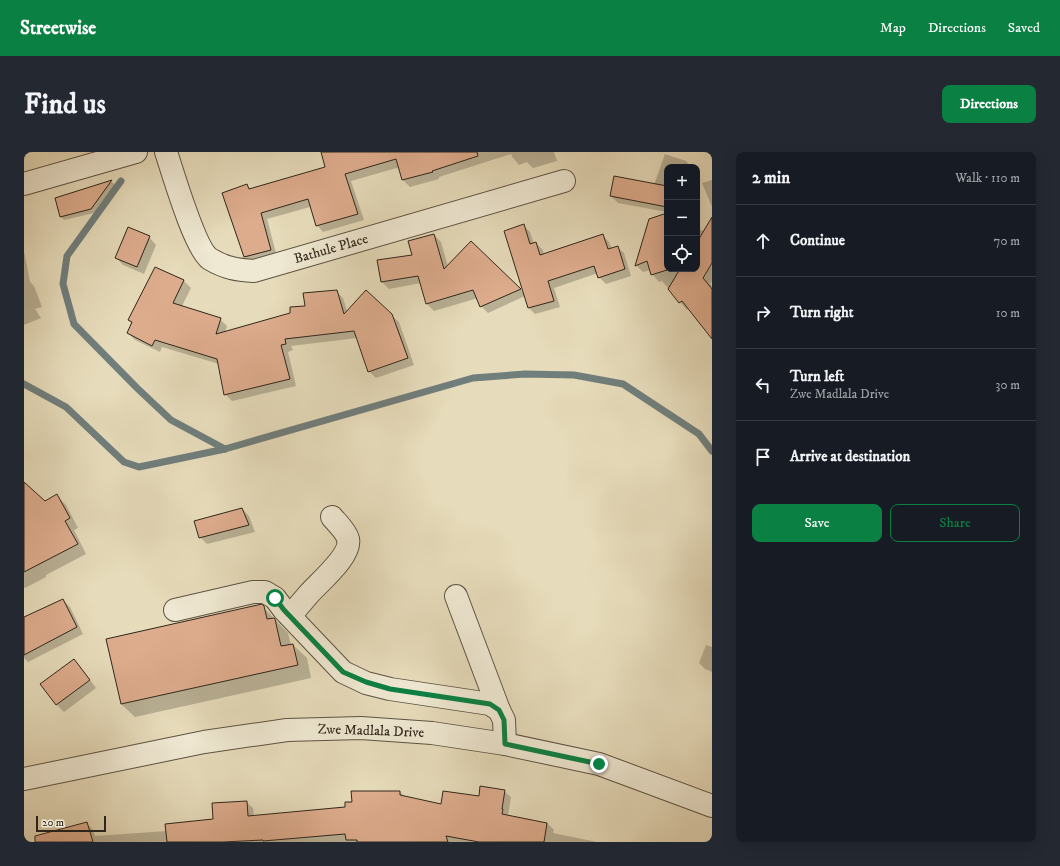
<!DOCTYPE html>
<meta charset="utf-8">
<style>
:root{--surface:#171b24;--page:#242831;--text:#f1f3f6;--muted:#9ea1a6;--line:#363941;--accent:#0b8043}
body{margin:0;font-family:"IM FELL DW Pica",serif;background:var(--page);color:var(--text)}
.controls{position:absolute;right:12px;top:12px;display:grid;overflow:hidden;border-radius:8px;box-shadow:0 4px 16px #0002}
.controls button{width:36px;height:36px;display:grid;place-items:center;padding:0;border:0;border-bottom:1px solid var(--line);background:var(--surface);color:var(--text);font:20px sans-serif}
.scale{position:absolute;left:12px;bottom:10px;width:70px;box-sizing:border-box;padding-left:4px;border:2px solid #2f261b;border-top:0;font-size:11px;line-height:14px;white-space:nowrap;color:#2f261b;-webkit-text-stroke:3px #efe8d2;paint-order:stroke}
.stop{position:absolute;width:12px;height:12px;margin:-9px;border:3px solid #0b8043;border-radius:50%;background:#fff}
.stop.end{background:#0b8043;border-color:#fff;box-shadow:0 1px 4px #0008}
.list{margin:0;padding:0;list-style:none}
h2{display:flex;justify-content:space-between;align-items:center;height:52px;margin:0;padding:0 16px;font-size:17px}
h2 small{font-size:13px;font-weight:400;color:var(--muted)}
.list li{display:grid;grid-template-columns:26px 1fr auto;gap:12px;align-items:center;box-sizing:border-box;height:72px;padding:0 16px;border-top:1px solid var(--line)}
.list b{display:block;font-size:15px;white-space:nowrap}
.list p{margin:0;font-size:13px;white-space:nowrap;color:var(--muted)}
.list em{font-size:13px;font-style:normal;color:var(--muted)}
.actions{display:flex;gap:8px;padding:12px 16px}
.actions a{flex:1;padding:9px 0;border:1px solid var(--accent);border-radius:8px;text-align:center;font-size:14px;color:var(--accent)}
.actions .main{background:var(--accent);color:#fff}
.icon{flex:none;width:22px;height:22px;fill:none;stroke:currentColor;stroke-width:2;stroke-linecap:round;stroke-linejoin:round}
.map{position:relative;flex:none;width:688px;height:690px;overflow:hidden;border-radius:8px}
header{display:flex;align-items:center;gap:24px;box-sizing:border-box;height:56px;padding:0 20px;background:var(--accent);color:#fff}
header strong{font-size:19px}
nav{display:flex;gap:22px;margin-inline-start:auto;font-size:14px}
.intro{display:flex;align-items:center;justify-content:space-between;box-sizing:border-box;height:96px;padding:0 24px}
h1{margin:0;font-size:28px}
.button{padding:10px 18px;border-radius:8px;background:var(--accent);color:#fff;font-size:14px;font-weight:700}
main{display:flex;gap:24px;padding:0 24px}
aside{flex:1;background:var(--surface);border-radius:8px;box-shadow:0 4px 16px #0002}
.map>svg:first-child{display:block}
.shadow{fill:#0003}
.lines{fill:none;stroke-linecap:round;stroke-linejoin:round}
.stream{stroke:#707e7c;stroke-width:7}
.building{fill:#ddac8d;stroke:#2f261b}
.minor-casing{stroke:#5d5343;stroke-width:24}
.minor{stroke:#efe8d2;stroke-width:22}
.route{stroke:#0b8043;stroke-width:5}
.labels{text-anchor:middle;dominant-baseline:central;stroke-width:4;stroke-linejoin:round;paint-order:stroke}
.street-label{font-size:14px;fill:#2f261b;stroke:#efe8d2}
</style>
<header>
<strong>Streetwise</strong>
<nav><a>Map</a><a>Directions</a><a>Saved</a></nav>
</header>
<div class="intro"><h1>Find us</h1><a class="button">Directions</a></div>
<main>
<div class="map">
<svg width="688" height="690" viewBox="0 0 688 690">
<rect width="100%" height="100%" fill="#e6dbba"/>
<filter id="stains"><feTurbulence type="fractalNoise" baseFrequency=".005" numOctaves="4"/><feColorMatrix values="0 0 0 0 .2 0 0 0 0 .09 0 0 0 0 .02 0 0 0 .5 -.17"/></filter>
<radialGradient id="worn" r=".72"><stop offset=".6" stop-color="#630" stop-opacity="0"/><stop offset="1" stop-color="#630" stop-opacity=".3"/></radialGradient>
<g class="shadow">
<polygon points="306,0 530,0 533,9 509,16 503,10 495,13 489,6 487,2 415,25 415,27 386,35 379,28 376,15 327,29 340,68 299,80 293,73 286,55 243,67 253,105 227,111 220,104 223,34 227,38 302,16"/>
<polygon points="641,2 662,9 667,15 643,15 643,60 594,51 587,44 630,33"/>
<polygon points="688,28 688,55 678,31"/>
<polygon points="88,30 91,33 70,61 40,68 37,65 32,47"/>
<polygon points="643,67 643,117 673,117 673,77 688,81 688,129 686,132 688,134 688,185 665,156 663,158 656,150 638,129 635,130 628,122 627,118 619,120 612,113"/>
<polygon points="500,74 506,80 510,92 512,91 519,98 520,103 579,84 585,90 588,97 593,95 600,101 607,124 582,132 575,125 574,121 530,136 536,155 511,162 505,156 501,144 464,161 457,154 454,146 410,159 403,152 397,131 365,137 358,130 389,103 410,83 417,90 424,115 447,90 500,141"/>
<polygon points="125,85 132,93 120,122 99,113 92,106"/>
<polygon points="0,99 6,130 10,134 18,155 11,157 17,166 0,173"/>
<polygon points="131,116 160,129 167,136 158,154 196,167 203,174 201,181 268,162 312,139 319,146 323,159 367,163 375,170 390,213 352,226 345,219 333,186 267,194 269,198 264,200 272,234 208,249 201,242 195,212 138,195 136,200 111,188 104,181 108,172 105,168"/>
<polygon points="0,331 21,350 33,344 42,353 54,376 50,378 62,402 22,423 22,425 1,436 0,435"/>
<polygon points="218,357 225,364 231,380 183,392 176,385"/>
<polygon points="39,448 46,455 59,482 4,510 0,506 0,481"/>
<polygon points="239,455 264,481 267,493 269,493 283,506 287,526 111,565 97,552"/>
<polygon points="682,493 688,495 688,520 681,517 675,511"/>
<polygon points="50,508 57,516 72,536 40,560 33,553 17,532"/>
<polygon points="480,639 487,645 484,664 523,671 530,678 529,681 573,690 23,690 63,671 69,678 71,684 143,679 190,668 222,650 229,656 230,665 322,656 376,640 381,645 418,653 456,645"/>
</g>
<g class="lines">
<g class="stream">
<polyline points="97,29 43,104 39,132 50,172 113,236 147,268 201,297"/>
<polyline points="0,232 42,255 100,310 115,315 201,297 449,226 501,222 550,223 599,232 675,282 688,299"/>
</g>
</g>
<g class="building">
<polygon points="297,0 453,0 454,4 408,19 409,20 378,28 372,7 321,22 334,62 292,74 284,47 237,61 247,98 220,105 198,41 223,32 225,37 301,15"/>
<polygon points="590,24 643,34 643,55 586,44"/>
<polygon points="88,28 67,57 36,65 31,46"/>
<polygon points="643,61 643,118 627,123 623,109 611,114 625,67"/>
<polygon points="688,65 688,111 679,126 688,137 688,187 658,149 655,151 644,137 656,117 673,117 673,90"/>
<polygon points="500,72 506,92 512,90 516,103 579,82 584,97 594,94 601,117 574,126 570,114 524,129 530,149 504,156 480,79"/>
<polygon points="104,75 126,84 113,115 91,106"/>
<polygon points="410,82 420,117 447,89 497,137 456,155 449,138 402,152 394,124 357,130 353,108 388,103 384,89"/>
<polygon points="131,115 160,128 149,151 197,166 192,182 266,161 266,155 281,154 279,141 313,138 320,162 342,138 368,162 384,206 344,220 330,179 261,187 262,192 257,193 266,227 200,243 193,207 131,188 128,194 103,181 108,170 104,168"/>
<polygon points="0,330 21,349 33,342 46,366 41,369 54,392 0,420"/>
<polygon points="218,356 225,373 175,386 170,369"/>
<polygon points="39,447 53,475 0,503 0,465"/>
<polygon points="238,452 240,454 243,467 250,466 251,467 257,494 269,492 274,513 97,552 82,487"/>
<polygon points="50,507 66,528 32,553 16,532"/>
<polygon points="456,634 481,638 478,657 479,657 478,662 523,671 520,690 455,690 422,684 424,690 333,690 333,688 322,688 321,682 239,689 239,688 199,690 143,690 141,672 189,667 188,651 223,649 224,664 321,655 321,650 328,650 327,639 376,639 376,643 417,652 419,639 455,644"/>
<polygon points="63,670 69,690 11,690 11,684"/>
</g>
<g class="lines">
<defs>
<g id="minor">
<path d="M 142,0 C 149,21 171,97 186,107 C 201,116 213,118 230,119 L 540,29"/>
<polyline points="0,32 112,0"/>
<polyline points="432,444 475,558"/>
<polyline points="151,458 229,440 241,440 251,446 260,458 319,520 342,531 366,537 466,552 475,558 480,568 481,592"/>
<path d="M 266,464 C 272,457 278,450 284,443 C 294,431 328,404 324,387 C 322,379 313,371 308,365"/>
<polyline points="0,627 180,590 263,578 337,576 408,581 481,592 575,612 688,654"/>
</g>
</defs>
<use href="#minor" class="minor-casing"/>
<use href="#minor" class="minor"/>
</g>
<g class="lines">
<polyline class="route" points="251,446 260,458 319,520 342,530 366,537 466,552 475,558 480,568 481,592 575,612"/>
</g>
<g class="labels">
<g class="street-label">
<text transform="translate(307 97) rotate(-16)">Bathule Place</text>
<text transform="translate(347 579) rotate(2)">Zwe Madlala Drive</text>
</g>
</g>
<rect width="100%" height="100%" filter="url(#stains)"/>
<rect width="100%" height="100%" fill="url(#worn)"/>
</svg>
<div class="controls">
<button>+</button>
<button>−</button>
<button><svg class="icon" aria-label="locate" viewBox="0 0 24 24"><circle cx="12" cy="12" r="6"/><path d="M12 2v4M12 18v4M2 12h4M18 12h4"/></svg></button>
</div>
<div class="scale">20 m</div>
<div class="stop" style="left:251px;top:446px"></div>
<div class="stop end" style="left:575px;top:612px"></div>
</div>
<aside>
<h2>2 min<small>Walk · 110 m</small></h2>
<ul class="list">
<li><svg class="icon" aria-label="ahead" viewBox="0 0 24 24"><path d="M12 20V5M6 11l6-6 6 6"/></svg><div><b>Continue</b></div><em>70 m</em></li>
<li><svg class="icon" aria-label="right" viewBox="0 0 24 24"><path d="M7 20v-9h11M14 6l5 5-5 5"/></svg><div><b>Turn right</b></div><em>10 m</em></li>
<li><svg class="icon" aria-label="left" viewBox="0 0 24 24"><path d="M17 20v-9H6M10 6l-5 5 5 5"/></svg><div><b>Turn left</b><p>Zwe Madlala Drive</p></div><em>30 m</em></li>
<li><svg class="icon" aria-label="arrive" viewBox="0 0 24 24"><path d="M6 21V4h12l-3 4 3 4H6"/></svg><div><b>Arrive at destination</b></div></li>
</ul>
<div class="actions"><a class="main">Save</a><a>Share</a></div>
</aside>
</main>
